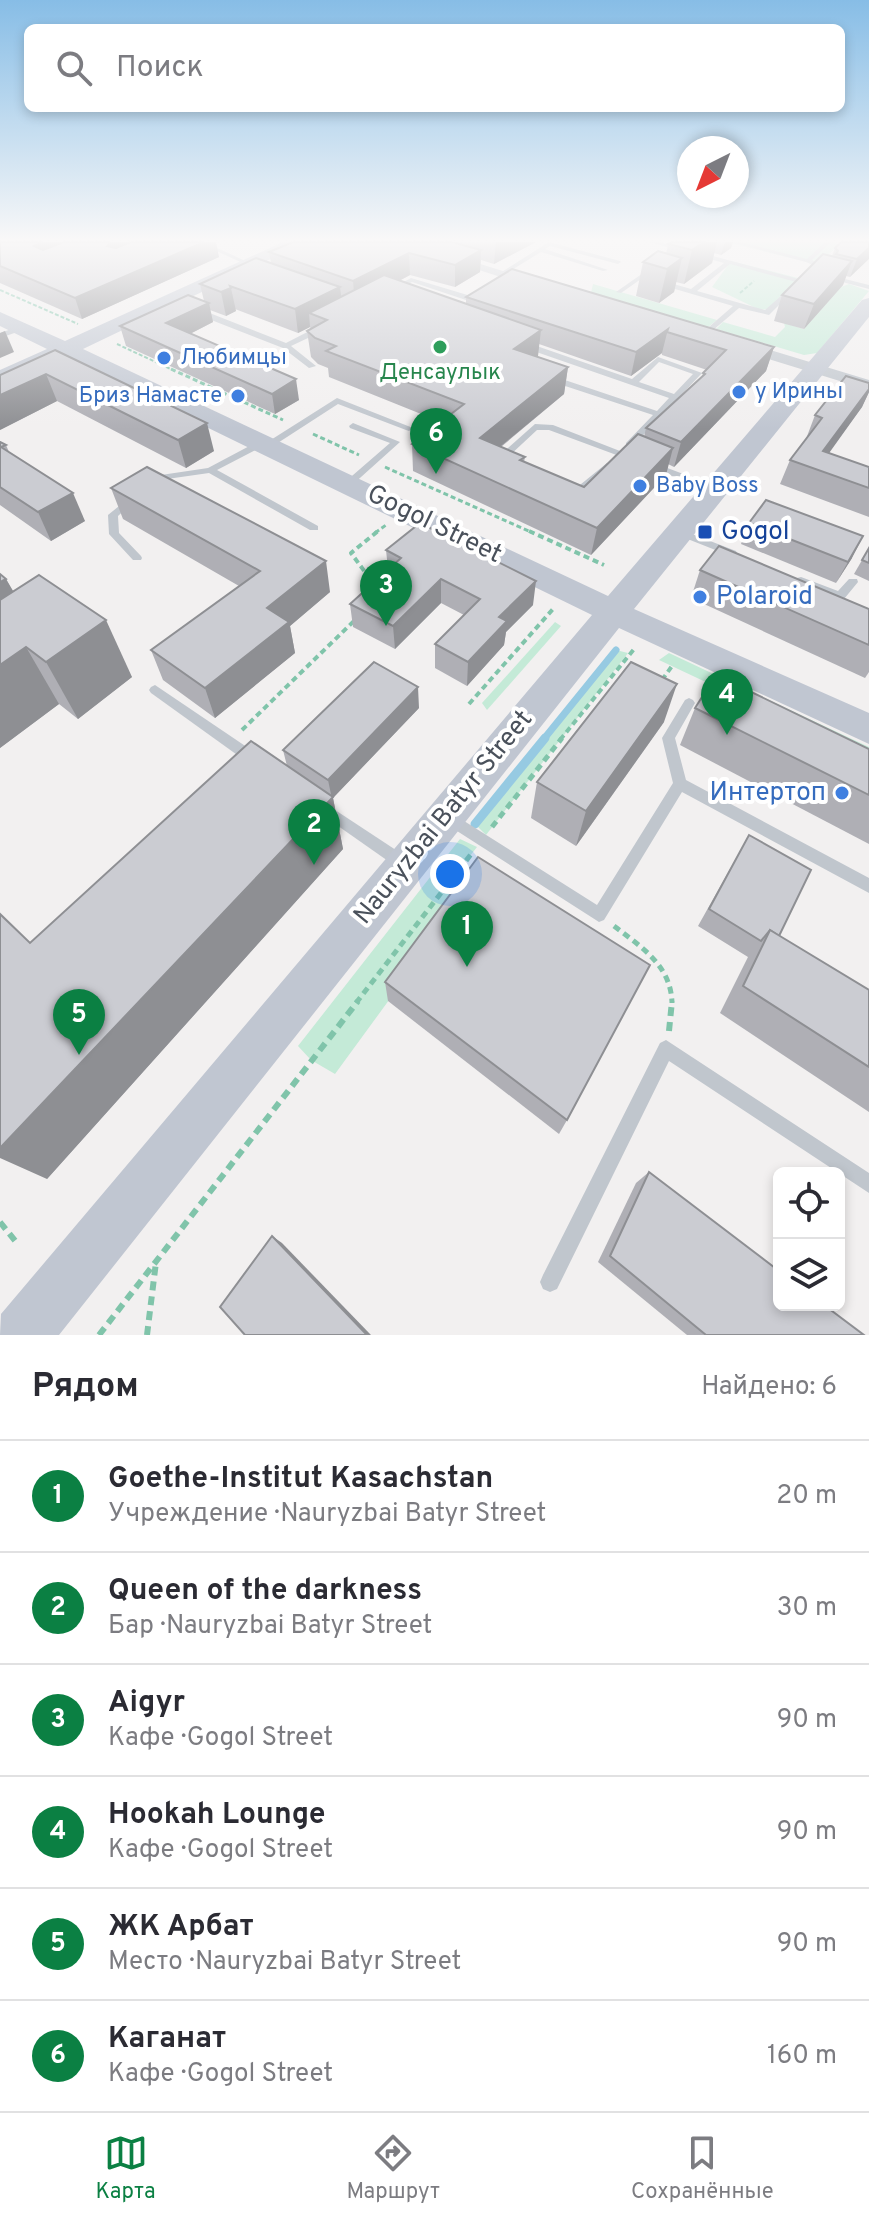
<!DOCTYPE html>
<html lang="ru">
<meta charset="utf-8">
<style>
:root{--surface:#fff;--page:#f7f7f7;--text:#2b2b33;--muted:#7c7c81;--line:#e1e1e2;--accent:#0b8043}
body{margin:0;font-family:Overpass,sans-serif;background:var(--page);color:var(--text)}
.controls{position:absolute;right:24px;bottom:24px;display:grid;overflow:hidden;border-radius:12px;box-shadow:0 4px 12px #0003}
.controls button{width:72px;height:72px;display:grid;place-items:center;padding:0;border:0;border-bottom:2px solid var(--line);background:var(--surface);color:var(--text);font:40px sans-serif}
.compass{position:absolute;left:677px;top:136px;width:72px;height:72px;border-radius:50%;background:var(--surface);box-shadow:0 4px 12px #0003;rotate:222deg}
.you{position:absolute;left:450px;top:874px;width:28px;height:28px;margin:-20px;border:6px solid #fff;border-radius:50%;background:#1a73e8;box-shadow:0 0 0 12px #1a73e833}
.badge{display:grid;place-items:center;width:52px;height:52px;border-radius:50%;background:var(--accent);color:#fff;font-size:26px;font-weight:700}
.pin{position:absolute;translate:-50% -66px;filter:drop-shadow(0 2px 4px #0008)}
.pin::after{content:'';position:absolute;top:42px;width:28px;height:24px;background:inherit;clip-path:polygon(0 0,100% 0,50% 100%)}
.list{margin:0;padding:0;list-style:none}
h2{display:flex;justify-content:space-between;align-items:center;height:104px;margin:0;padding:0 32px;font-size:34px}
h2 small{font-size:26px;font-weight:400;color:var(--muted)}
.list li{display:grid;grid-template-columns:52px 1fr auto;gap:24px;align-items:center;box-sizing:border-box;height:112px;padding:0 32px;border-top:2px solid var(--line)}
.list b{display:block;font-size:30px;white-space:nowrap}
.list p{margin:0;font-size:26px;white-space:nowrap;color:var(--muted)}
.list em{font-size:26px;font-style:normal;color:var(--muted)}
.icon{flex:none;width:44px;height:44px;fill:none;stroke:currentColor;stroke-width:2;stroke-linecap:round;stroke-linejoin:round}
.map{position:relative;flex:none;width:869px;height:1335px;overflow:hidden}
.search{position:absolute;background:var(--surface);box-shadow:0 4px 12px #0003;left:24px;right:24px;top:24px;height:88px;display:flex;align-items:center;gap:20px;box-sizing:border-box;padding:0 28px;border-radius:12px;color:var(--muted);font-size:30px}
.sheet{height:776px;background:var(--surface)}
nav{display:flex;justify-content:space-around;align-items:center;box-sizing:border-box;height:112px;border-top:2px solid var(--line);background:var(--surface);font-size:22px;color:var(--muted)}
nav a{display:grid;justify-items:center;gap:4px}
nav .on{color:var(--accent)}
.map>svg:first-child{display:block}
.green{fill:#c4ead7}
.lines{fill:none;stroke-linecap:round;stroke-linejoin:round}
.stream-far1{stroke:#96cae2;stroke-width:7}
.stream{stroke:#96cae2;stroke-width:9}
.path-far4{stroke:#80c4aa;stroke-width:2;stroke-dasharray:4 2;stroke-linecap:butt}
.path-far3{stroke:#80c4aa;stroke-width:3;stroke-dasharray:5 3;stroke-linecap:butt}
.path-far2{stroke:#80c4aa;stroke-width:4;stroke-dasharray:6 4;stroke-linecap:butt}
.path-far1{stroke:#80c4aa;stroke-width:5;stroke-dasharray:7 5;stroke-linecap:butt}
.path{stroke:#80c4aa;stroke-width:6;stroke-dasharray:9 6;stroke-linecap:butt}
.lane{fill:#c0c6cd;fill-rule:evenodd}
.street{fill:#c0c6cd;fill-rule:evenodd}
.secondary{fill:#c0c6d1;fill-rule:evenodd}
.wall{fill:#afafb5;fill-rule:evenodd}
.shaded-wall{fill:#8e8f93}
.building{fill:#cbccd2;stroke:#8e8f93;stroke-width:2}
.leisure-dot{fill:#2e9e5b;stroke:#fff;stroke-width:3}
.shop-dot{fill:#3f7fe0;stroke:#fff;stroke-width:3}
.transit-dot{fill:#1a4fb4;stroke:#fff;stroke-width:3}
.labels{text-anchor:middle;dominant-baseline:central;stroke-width:8;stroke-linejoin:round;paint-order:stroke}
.far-shop-label{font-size:22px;fill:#366cbe;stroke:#fff;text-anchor:start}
.far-leisure-label{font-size:22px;fill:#27864d;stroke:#fff}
.street-label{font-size:26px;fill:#4a515b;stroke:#fff}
.transit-label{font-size:26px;fill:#164399;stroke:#fff;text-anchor:start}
.shop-label{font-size:26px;fill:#366cbe;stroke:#fff;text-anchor:start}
</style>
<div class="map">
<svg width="869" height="1335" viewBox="0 0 869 1335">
<rect width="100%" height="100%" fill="#f2f0f0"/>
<g class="green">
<polygon points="726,242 833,242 839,245 821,261 799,260"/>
<polygon points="731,261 798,278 768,309 760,310 712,287"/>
<polygon points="593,284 717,320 703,331 666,315 591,293"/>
<polygon points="849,284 869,291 817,353 804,355 716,329 723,322 775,337 785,327 784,323 804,329 841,287"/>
<polygon points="555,622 561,626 487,710 482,703"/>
<polygon points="616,650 628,653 486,835 475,824"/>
<polygon points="669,653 869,747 869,759 659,660"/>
<polygon points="460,839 477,847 462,866 476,881 335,1074 311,1060 298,1046"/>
</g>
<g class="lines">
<polyline class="stream-far1" points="543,740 616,650"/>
<polyline class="stream" points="475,824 545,738"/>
<g class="path-far4">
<polyline points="0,290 78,324"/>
<polyline points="740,293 754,281"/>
<polyline points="117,344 175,371"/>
</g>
<g class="path-far3">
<polyline points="171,369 283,420"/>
<polyline points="313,434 359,455"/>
<polyline points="385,467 533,533"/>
<polyline points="375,533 386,525"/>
</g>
<g class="path-far2">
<polyline points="529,531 604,565"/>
<polyline points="376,587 351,553 378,531"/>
<polyline points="662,680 672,666"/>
<polyline points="469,704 553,609"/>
<polyline points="242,730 356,619"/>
<polyline points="560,740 635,648"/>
</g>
<g class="path-far1">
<polyline points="492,827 562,738"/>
<path d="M 614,926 C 641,947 671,965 672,1003"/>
<polyline points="356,1003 472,853"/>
</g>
<g class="path">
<polyline points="669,1031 672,1001"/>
<polyline points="0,1222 16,1242"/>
<polyline points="99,1335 358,1001"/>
<polyline points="147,1335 156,1262"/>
</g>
<g class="lane">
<polygon points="197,242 204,242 252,264 247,265"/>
<polygon points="549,242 620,261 621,262 618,264 550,246 545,249 608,270 603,271 541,252 505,274 500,273"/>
<polygon points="650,242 659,242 683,249 680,251"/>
<polygon points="731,242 740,242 807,259 825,242 831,242 812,260 829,269 824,270 806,262"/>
<polygon points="698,252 802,280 803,281 800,283 730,264 697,291 765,310 791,287 796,288 769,315 739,308 705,337 701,335 702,333 733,306 641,279 621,293 616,292 646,271 649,273 646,276 691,289 724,263 696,255 696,253"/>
<polygon points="829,275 869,285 869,289 827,278 826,277"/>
<polygon points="411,278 484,300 485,302 478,304 412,282 392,292 387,291"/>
<polygon points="196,310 202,310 286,343 319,326 325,326 325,330 291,346 316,366 309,368 283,348 196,314"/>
<polygon points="20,326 24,328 23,330 0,338 0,333"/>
<path d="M 522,343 L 528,343 L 632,379 L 658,357 L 702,373 L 632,447 L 626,447 L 626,443 L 653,415 L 547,380 L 547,376 L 553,376 L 657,411 L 669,398 L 522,347 ZM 659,362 L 693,374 L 674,394 L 639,382 Z"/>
<polygon points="337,398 413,428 409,431 406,430 338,404 270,448 263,446 217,470 318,526 318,530 310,530 209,473 167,479 154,486 149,483 161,475 208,468 259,441 266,443"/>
<polygon points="353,423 400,442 351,486 348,487 343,484 345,482 390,443 350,428 349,426"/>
<polygon points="535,424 553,425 638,458 636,460 630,460 549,430 537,430 507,458 509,461 507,463 501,463 497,458 499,456"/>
<polygon points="607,463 610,464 610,468 579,495 568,493 568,489 575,489"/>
<polygon points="654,463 718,487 720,489 718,491 712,491 651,468 651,464"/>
<polygon points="129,498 134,501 118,516 119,533 141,556 142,558 141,560 133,560 109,534 108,515"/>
<polygon points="679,529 736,551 737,553 732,556 728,555 675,534 674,532"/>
<polygon points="801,577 838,591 849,579 857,579 858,582 844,599 840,600 797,584 796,581 797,578"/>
<polygon points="155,685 257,754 259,758 257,762 252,763 247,762 151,693 149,690 151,687"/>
<polygon points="689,698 693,700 695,703 675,738 686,780 869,878 869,893 682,792 604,920 599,922 443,822 441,818 443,814 448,812 453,814 597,905 673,783 662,738 685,700"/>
<polygon points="326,804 408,858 410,863 408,868 403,870 398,868 321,814 319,810 321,806"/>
<polygon points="666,1040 869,1173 869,1193 669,1061 557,1289 550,1292 543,1289 540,1282 543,1275 660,1043"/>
</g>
<g class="street">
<polygon points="392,242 410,242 541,283 529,286"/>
<polygon points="741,341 869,380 869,390 736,349 733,346"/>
</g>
<polygon class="secondary" points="283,242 306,242 83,349 608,596 862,300 869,298 869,317 634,609 869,713 869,744 619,628 59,1335 0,1335 1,1314 592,615 65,358 0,386 0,370 47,349 0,326 0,312 65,341"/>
</g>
<g class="wall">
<polygon points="0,242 219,257 82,319 0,283"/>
<path d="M 293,242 L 536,242 L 494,264 L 481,260 L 480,272 L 455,287 L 410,275 L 399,281 L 466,304 L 466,297 L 774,347 L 766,371 L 674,467 L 668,464 L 666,475 L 591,555 L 413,471 L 412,444 L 441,422 L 329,377 L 328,368 L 318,364 L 311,357 L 307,331 L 311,329 L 310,327 L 298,333 L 235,309 L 236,311 L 226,316 L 210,310 L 213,322 L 190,334 L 299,400 L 275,414 L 126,346 L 120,326 L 204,301 L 200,284 L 271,263 L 269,252 ZM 539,344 L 631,376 L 662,353 L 662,355 L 707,370 L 703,373 L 702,377 L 646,428 L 644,437 L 584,487 L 524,462 L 525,457 L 501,447 L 564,394 L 568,367 L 537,357 Z"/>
<polygon points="672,242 733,242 731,248 721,255 714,253 712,263 684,284 676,282 674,292 659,303 636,296 643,262 666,254 668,244"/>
<polygon points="869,242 850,277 846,276 843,285 804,329 774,321 782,295 832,256 835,248"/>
<polygon points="55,350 214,451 186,468 57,401 0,430"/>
<polygon points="869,383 869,392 862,407 828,453 869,467 869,517 780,484 790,460 806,439 815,415"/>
<polygon points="0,442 6,445 9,452 85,521 51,541 0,505"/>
<polygon points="111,488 330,592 290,626 295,653 215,718 163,680 151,650 239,586 123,519"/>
<polygon points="749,523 852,558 836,583 741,544"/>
<polygon points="869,548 869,581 854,574"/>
<polygon points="386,550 533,605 506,632 504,645 467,686 435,668 435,644 464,615 441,603 395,649 353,627 350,604 388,569"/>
<polygon points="700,570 869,609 869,672 865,678 691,598"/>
<polygon points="6,579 13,592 132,677 78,719 59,704 0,748"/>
<polygon points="419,708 333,798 343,849 47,1179 30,943 287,766 283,750"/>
<polygon points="695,708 869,749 869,844 680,745"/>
<polygon points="664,722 576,846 531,818 537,782"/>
<polygon points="749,835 779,936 869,990 869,1112 720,1013 748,957 698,926"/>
<polygon points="385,982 567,1120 559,1134 388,1001"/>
<polygon points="649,1172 864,1335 687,1335 598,1262 636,1183"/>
</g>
<g class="shaded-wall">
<polygon points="43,242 74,242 41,266 34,246"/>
<polygon points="109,242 163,242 115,262 107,246"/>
<polygon points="204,242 216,242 219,257 82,319 75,298"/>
<polygon points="496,242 536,242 494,264"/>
<polygon points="704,242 717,242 712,263 684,284 692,250"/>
<polygon points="725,242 733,242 731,248 721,255"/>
<polygon points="869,248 869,259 850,277 857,259"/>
<polygon points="481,250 480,272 455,287 455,265"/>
<polygon points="409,253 410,275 355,304 353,281"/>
<polygon points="682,258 674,292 659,303 667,269"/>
<polygon points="852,261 843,285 804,329 814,304"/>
<polygon points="340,287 343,310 309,313 310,327 298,333 295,309"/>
<polygon points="231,288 236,311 226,316 221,292"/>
<polygon points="209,303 213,322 172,343 166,323"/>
<polygon points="668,329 662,353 631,376 636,352"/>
<polygon points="541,330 538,356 512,375 514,349"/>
<polygon points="5,331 14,352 0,358 0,333"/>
<polygon points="774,347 766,371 674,467 681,442"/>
<polygon points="568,367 564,394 478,465 480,438"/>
<polygon points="46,374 57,401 0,430 0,395"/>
<polygon points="296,379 299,400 275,414 272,394"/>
<polygon points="869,389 869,392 862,407 817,470 823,451"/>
<polygon points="207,423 214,451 186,468 178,440"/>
<polygon points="673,448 666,475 591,555 597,528"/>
<polygon points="73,493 85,521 51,541 38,512"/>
<polygon points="863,536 852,558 836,583 848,562"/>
<polygon points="326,561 330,592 290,626 295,653 215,718 205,688 267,608"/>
<polygon points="6,579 22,606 0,620 0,582"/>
<polygon points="441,579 441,603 395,649 393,626"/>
<polygon points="536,581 533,605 506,632 504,645 467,686 468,662 499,617"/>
<polygon points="106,620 132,677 78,719 46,662"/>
<polygon points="26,647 59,704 0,748 0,665"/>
<polygon points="677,684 664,722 576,846 586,811"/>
<polygon points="418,687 419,708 333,798 343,849 47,1179 0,1158 0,1148 332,799 328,780"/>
<polygon points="272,1236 282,1243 371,1335 367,1335"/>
</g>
<g class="building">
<polygon points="0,242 43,242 34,246 43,250 64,242 110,242 107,246 116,248 131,242 204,242 75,298 0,266"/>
<polygon points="293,242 452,242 481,250 455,265 409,253 353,281 269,252"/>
<polygon points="672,242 704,242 692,250 668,244"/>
<polygon points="841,242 869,242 869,248 857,259 836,254 838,251 835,248"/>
<polygon points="658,251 682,258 667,269 643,262"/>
<polygon points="823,254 852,261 814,304 782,295"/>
<polygon points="256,258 340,287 295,309 230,286 231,288 221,292 200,284"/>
<polygon points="512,269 774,347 681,442 646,428 705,374 703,373 726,350 667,332 668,329 636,352 466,297"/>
<polygon points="384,275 541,330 514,349 568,367 480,438 525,457 520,460 584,487 638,434 673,448 597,528 412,444 464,404 326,351 336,346 315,338 307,331 327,320 309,313"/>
<polygon points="188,295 209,303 166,323 296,379 272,394 120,326"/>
<polygon points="55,350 207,423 178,440 46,374 0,395 0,375"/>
<polygon points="846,376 869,383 869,389 823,451 869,467 869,488 790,460 822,418 815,415"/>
<polygon points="0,442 6,445 1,447 73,493 38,512 0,487"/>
<polygon points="147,467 326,561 267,608 289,622 205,688 151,650 260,571 111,488"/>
<polygon points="766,500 863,536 848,562 749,523"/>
<polygon points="420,523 536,581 499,617 507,621 468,662 435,644 480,599 441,579 393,626 350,604 401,558 386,550"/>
<polygon points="719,546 869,609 869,645 700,570"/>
<polygon points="869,548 869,563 862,560"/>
<polygon points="0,574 6,579 0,582"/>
<polygon points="39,575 106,620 46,662 26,647 0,665 0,600"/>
<polygon points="374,662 418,687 328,780 283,750"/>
<polygon points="631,662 677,684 586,811 537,782"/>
<polygon points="716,675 869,749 869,795 695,708"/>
<polygon points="251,741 333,797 0,1148 0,914 30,943"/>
<polygon points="749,835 811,870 779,936 770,930 761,941 709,909"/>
<polygon points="478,857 650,965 567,1120 385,982"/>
<polygon points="770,930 869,990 869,1067 743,986"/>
<polygon points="649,1172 779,1271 779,1305 824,1305 864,1335 706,1335 610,1256"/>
<polygon points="272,1236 367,1335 245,1335 220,1307"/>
</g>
<linearGradient id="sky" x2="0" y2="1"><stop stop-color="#87bde6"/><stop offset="0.56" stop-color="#f9f8f8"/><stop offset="1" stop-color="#f9f8f8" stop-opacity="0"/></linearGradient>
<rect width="869" height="429" fill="url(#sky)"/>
<circle class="leisure-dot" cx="440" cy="347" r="8"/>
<g class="shop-dot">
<circle cx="164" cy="358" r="8"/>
<circle cx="739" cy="392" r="8"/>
<circle cx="238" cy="396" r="8"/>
<circle cx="640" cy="486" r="8"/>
<circle cx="700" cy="597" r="8"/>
<circle cx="842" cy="793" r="8"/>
</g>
<rect class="transit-dot" x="697" y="524" width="16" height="16" rx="4"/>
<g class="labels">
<g class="far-shop-label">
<text x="180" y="358">Любимцы</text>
<text x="755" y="392">у Ирины</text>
<text x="222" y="396" text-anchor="end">Бриз Намасте</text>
<text x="656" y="486">Baby Boss</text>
</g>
<g class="far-leisure-label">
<text x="440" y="373">Денсаулык</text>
</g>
<g class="street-label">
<text transform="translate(434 525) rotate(26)">Gogol Street</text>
<text transform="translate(444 818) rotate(-51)">Nauryzbai Batyr Street</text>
</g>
<g class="transit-label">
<text x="721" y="532">Gogol</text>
</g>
<g class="shop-label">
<text x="716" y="597">Polaroid</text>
<text x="826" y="793" text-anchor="end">Интертоп</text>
</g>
</g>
</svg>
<div class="controls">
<button><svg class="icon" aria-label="locate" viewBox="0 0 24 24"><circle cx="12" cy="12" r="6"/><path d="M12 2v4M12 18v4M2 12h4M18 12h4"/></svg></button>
<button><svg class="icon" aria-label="layers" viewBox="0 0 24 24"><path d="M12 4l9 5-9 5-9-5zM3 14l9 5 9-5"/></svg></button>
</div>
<svg class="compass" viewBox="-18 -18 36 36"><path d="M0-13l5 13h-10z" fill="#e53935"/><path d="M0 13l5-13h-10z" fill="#7c7c81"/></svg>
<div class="you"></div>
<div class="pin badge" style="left:467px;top:967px">1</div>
<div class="pin badge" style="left:314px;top:865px">2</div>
<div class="pin badge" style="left:386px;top:626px">3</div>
<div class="pin badge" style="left:727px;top:735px">4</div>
<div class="pin badge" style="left:79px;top:1055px">5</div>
<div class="pin badge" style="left:436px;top:474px">6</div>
<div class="search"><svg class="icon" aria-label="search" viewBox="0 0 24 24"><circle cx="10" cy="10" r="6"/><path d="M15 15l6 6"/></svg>Поиск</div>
</div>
<section class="sheet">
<h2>Рядом<small>Найдено: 6</small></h2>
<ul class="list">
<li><span class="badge">1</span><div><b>Goethe-Institut Kasachstan</b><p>Учреждение · Nauryzbai Batyr Street</p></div><em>20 m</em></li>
<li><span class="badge">2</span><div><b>Queen of the darkness</b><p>Бар · Nauryzbai Batyr Street</p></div><em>30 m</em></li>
<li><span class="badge">3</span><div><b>Aigyr</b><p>Кафе · Gogol Street</p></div><em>90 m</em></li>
<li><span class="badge">4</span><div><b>Hookah Lounge</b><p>Кафе · Gogol Street</p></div><em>90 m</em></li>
<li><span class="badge">5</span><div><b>ЖК Арбат</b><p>Место · Nauryzbai Batyr Street</p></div><em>90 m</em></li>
<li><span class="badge">6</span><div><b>Каганат</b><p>Кафе · Gogol Street</p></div><em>160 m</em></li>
</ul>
</section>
<nav>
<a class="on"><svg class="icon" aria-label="map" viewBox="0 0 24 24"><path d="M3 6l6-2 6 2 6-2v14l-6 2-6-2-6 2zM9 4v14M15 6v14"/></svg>Карта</a>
<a><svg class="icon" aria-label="directions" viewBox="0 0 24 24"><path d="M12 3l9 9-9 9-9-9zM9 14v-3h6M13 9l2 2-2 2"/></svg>Маршрут</a>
<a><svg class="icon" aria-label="saved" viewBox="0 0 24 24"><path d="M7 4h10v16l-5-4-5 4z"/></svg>Сохранённые</a>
</nav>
